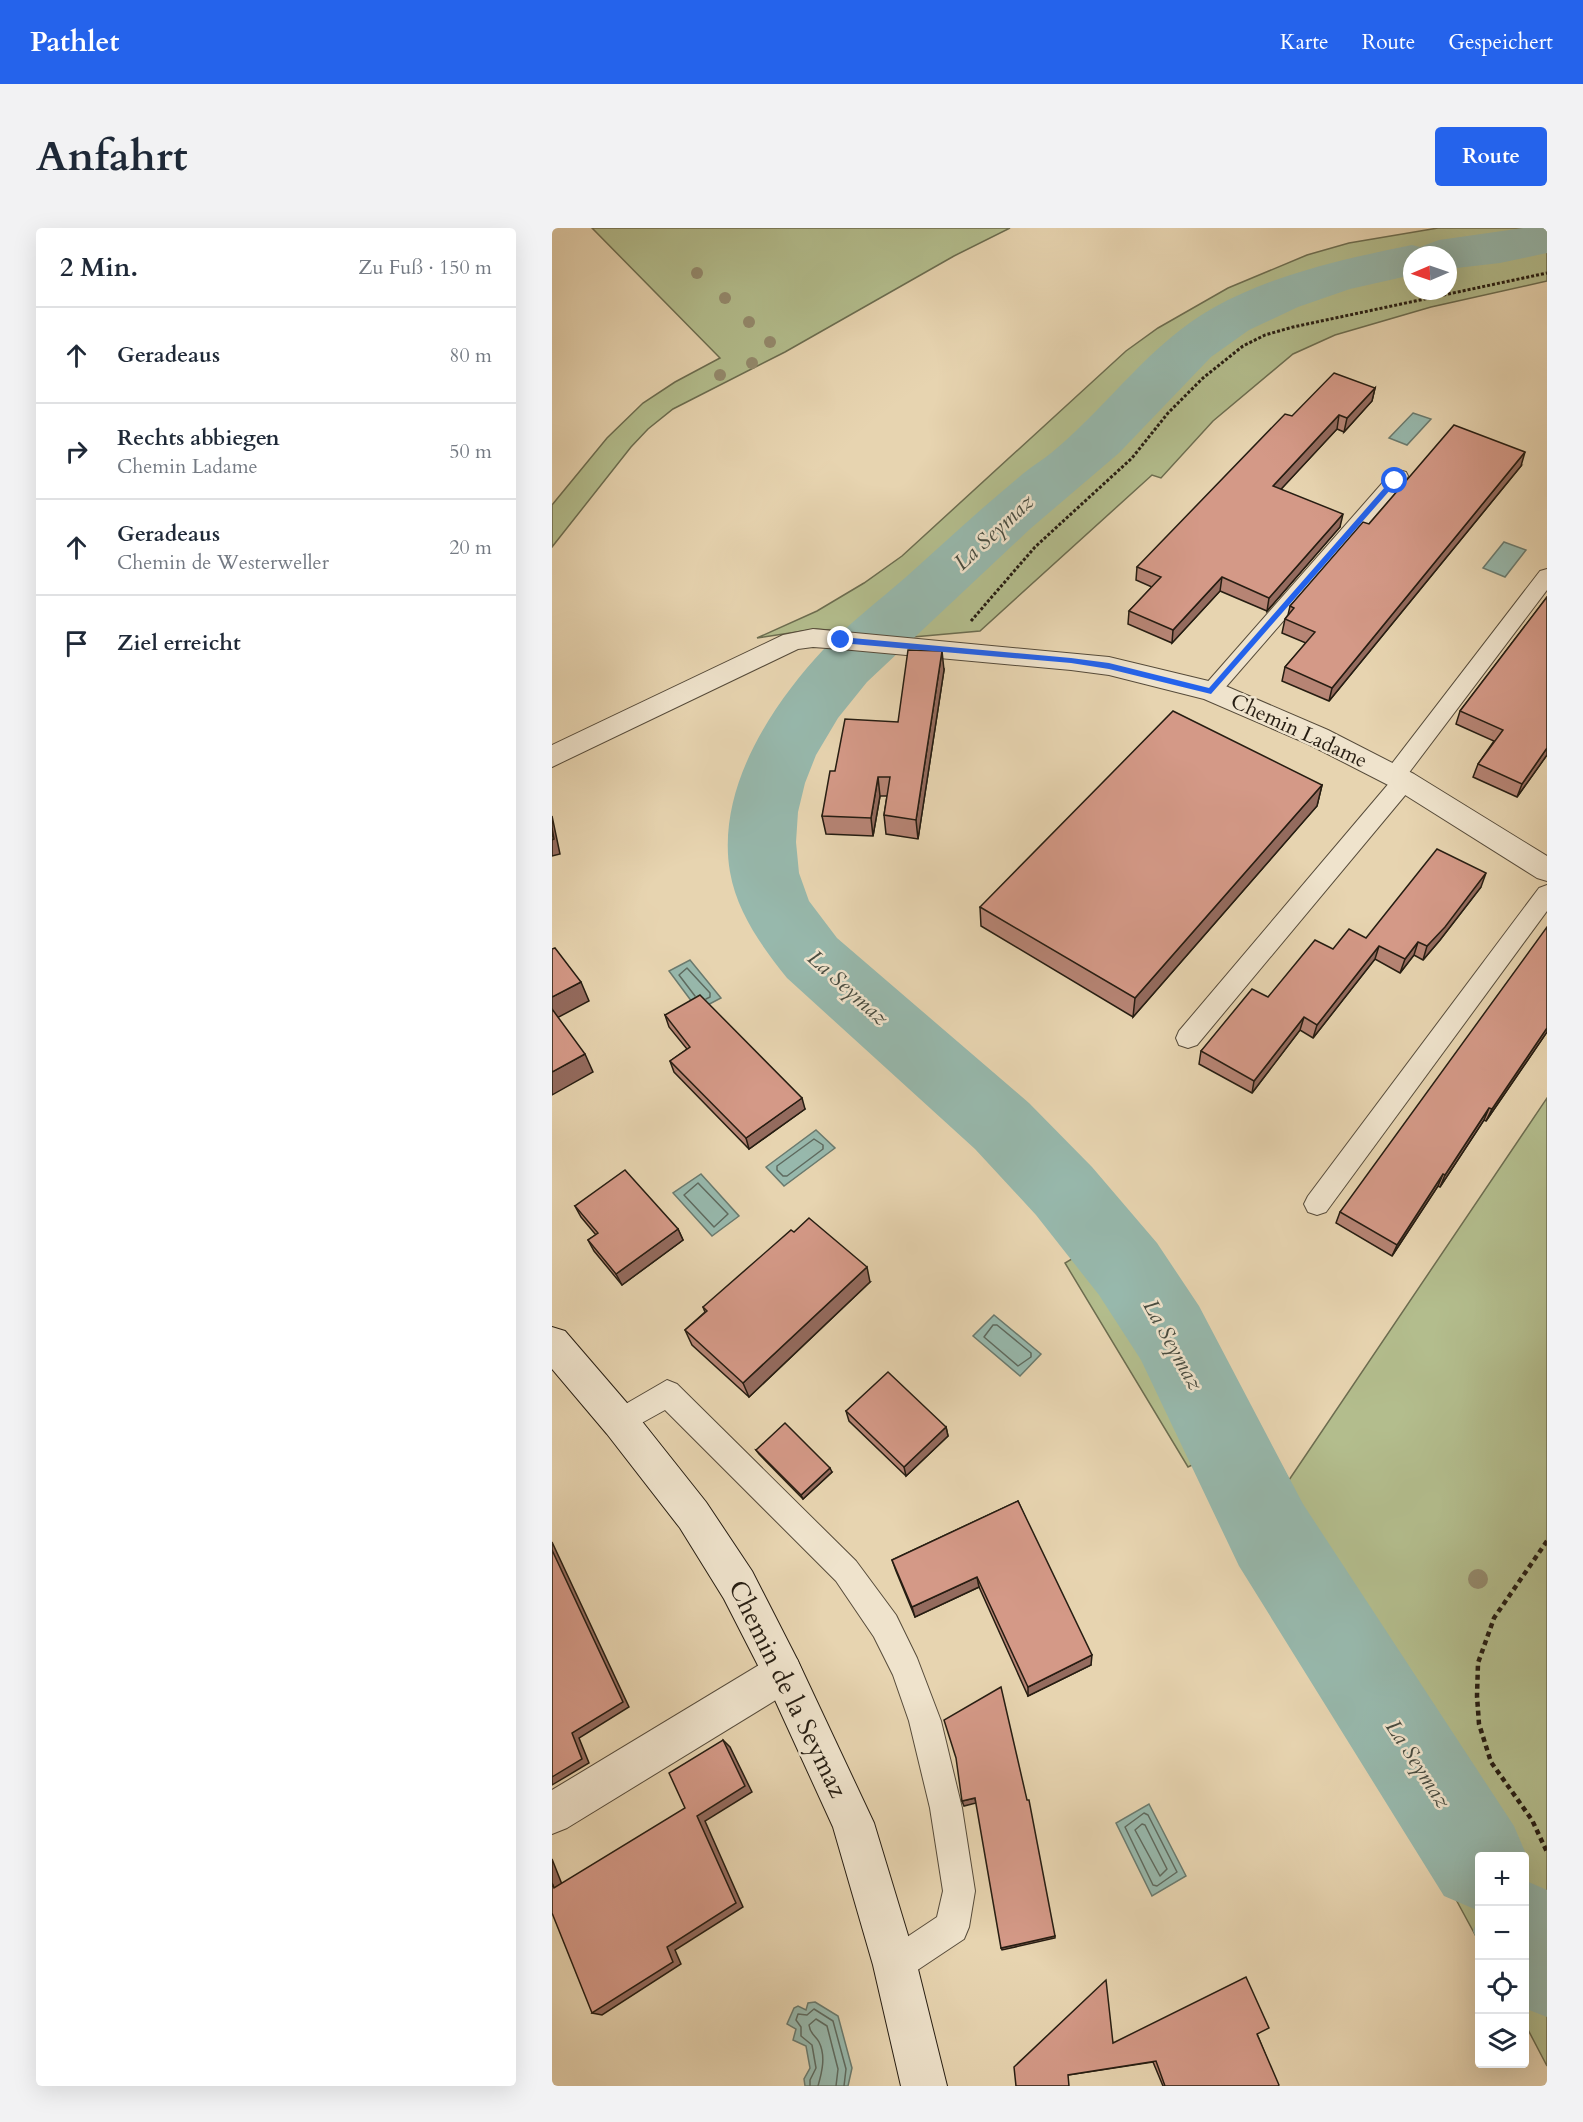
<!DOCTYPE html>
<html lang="de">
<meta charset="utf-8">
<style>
:root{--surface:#fff;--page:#f2f2f3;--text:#1f2937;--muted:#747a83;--line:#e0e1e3;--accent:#2563eb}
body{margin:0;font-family:Cardo,serif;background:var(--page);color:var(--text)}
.controls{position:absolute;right:18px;bottom:18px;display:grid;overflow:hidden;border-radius:6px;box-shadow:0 6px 24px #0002}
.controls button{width:54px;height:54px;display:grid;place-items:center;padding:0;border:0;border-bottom:2px solid var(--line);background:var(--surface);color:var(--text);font:30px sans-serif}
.compass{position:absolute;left:851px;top:18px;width:54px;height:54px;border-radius:50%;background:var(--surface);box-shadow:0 6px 24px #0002;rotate:268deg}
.stop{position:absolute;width:18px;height:18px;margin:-14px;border:4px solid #2563eb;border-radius:50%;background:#fff}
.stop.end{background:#2563eb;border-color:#fff;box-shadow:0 2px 6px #0008}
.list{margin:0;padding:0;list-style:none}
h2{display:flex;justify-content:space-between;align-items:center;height:78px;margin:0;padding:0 24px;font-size:26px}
h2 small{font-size:20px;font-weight:400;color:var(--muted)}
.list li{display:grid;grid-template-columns:39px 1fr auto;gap:18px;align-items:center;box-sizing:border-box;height:96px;padding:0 24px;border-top:2px solid var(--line)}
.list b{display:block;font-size:22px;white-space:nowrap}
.list p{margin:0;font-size:20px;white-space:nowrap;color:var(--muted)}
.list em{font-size:20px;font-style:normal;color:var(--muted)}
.icon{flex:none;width:33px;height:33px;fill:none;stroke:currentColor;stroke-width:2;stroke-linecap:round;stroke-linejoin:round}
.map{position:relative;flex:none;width:995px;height:1858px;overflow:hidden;border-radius:6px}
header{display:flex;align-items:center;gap:36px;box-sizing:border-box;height:84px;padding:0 30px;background:var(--accent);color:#fff}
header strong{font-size:28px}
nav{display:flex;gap:33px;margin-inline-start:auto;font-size:21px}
.intro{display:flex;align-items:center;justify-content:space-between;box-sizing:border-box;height:144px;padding:0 36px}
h1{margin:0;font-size:42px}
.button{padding:15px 27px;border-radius:6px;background:var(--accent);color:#fff;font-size:21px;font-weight:700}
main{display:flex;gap:36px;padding:0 36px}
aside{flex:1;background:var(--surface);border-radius:6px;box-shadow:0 6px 24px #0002}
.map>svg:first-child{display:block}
.green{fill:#b3bd8d;stroke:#6c6d50;stroke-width:1.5;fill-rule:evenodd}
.water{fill:#97b8ac;stroke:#6a7a6e;stroke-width:1.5}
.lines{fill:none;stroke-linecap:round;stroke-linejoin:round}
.shore{stroke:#5e6a5f;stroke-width:1.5}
.river{fill:#97b8ac;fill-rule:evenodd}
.lane-casing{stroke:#564b3a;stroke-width:2}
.street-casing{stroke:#564b3a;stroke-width:2}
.secondary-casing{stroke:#261d12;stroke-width:2}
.path-far1{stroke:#261d12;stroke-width:3;stroke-dasharray:3 2;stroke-linecap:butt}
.path{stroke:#261d12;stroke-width:4.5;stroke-dasharray:5 4;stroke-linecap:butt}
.lane{fill:#efe3cc;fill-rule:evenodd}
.street{fill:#efe3cc;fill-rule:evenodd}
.secondary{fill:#efe3cc;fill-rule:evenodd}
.tree{fill:#948a6d}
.wall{fill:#b68474;stroke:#261d12;stroke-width:1.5}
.shaded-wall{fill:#946b5e;stroke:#261d12;stroke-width:1.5}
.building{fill:#d49987;stroke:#261d12;stroke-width:1.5}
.route{fill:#2563eb}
.labels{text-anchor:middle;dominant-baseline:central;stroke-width:5;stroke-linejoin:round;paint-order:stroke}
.street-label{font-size:21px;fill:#261d12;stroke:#efe3cc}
.water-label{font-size:22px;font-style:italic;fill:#484c40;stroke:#efe3cc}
.near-street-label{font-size:26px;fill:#261d12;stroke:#efe3cc}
</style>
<header>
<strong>Pathlet</strong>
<nav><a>Karte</a><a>Route</a><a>Gespeichert</a></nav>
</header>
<div class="intro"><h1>Anfahrt</h1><a class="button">Route</a></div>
<main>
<aside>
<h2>2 Min.<small>Zu Fuß · 150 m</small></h2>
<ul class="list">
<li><svg class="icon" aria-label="ahead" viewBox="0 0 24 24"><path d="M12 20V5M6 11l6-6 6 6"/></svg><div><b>Geradeaus</b></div><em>80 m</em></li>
<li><svg class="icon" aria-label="right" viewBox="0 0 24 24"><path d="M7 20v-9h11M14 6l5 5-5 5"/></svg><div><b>Rechts abbiegen</b><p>Chemin Ladame</p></div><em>50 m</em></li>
<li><svg class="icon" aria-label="ahead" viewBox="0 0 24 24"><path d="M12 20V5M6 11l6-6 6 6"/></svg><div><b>Geradeaus</b><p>Chemin de Westerweller</p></div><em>20 m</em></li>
<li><svg class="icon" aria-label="arrive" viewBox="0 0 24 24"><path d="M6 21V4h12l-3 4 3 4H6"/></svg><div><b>Ziel erreicht</b></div></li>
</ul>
</aside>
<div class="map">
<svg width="995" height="1858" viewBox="0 0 995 1858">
<rect width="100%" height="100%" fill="#e7d4b0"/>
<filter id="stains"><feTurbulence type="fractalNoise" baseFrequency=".00333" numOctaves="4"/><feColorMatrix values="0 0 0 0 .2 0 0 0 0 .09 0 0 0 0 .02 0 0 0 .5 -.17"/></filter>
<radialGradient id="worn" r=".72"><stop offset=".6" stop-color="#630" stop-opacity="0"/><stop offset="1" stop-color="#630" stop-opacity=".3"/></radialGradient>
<g class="green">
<polygon points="40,0 458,0 402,28 233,124 121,181 96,201 79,219 0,319 0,277 55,210 91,175 123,154 168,130"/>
<path d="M 886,0 L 995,0 L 995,53 L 879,79 L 783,107 L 741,126 L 661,193 L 609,250 L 600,247 L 428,403 L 361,409 L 264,401 L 205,410 L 265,383 L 312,355 L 350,328 L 574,123 L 606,100 L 676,60 L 755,27 L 797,15 ZM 860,27 L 896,27 L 896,63 L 860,63 Z"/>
<polygon points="317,753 556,976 653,1099 737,1252 995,870 995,1838 973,1796 972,1628 927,1628 927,1714 713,1319 651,1232 636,1239 513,1035 555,1010 491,934 453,895 307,762"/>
</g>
<g class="water">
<polygon points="861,185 879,191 855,217 837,210"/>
<polygon points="952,314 974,322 953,349 931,340"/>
<polygon points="138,732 169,770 146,782 117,743"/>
<polygon points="264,902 283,920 232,958 214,939"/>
<polygon points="149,946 187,988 160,1008 121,965"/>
<polygon points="442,1087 489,1126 468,1148 421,1108"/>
<polygon points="597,1576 634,1648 600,1668 564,1595"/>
<polygon points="263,1774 286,1788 300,1840 296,1858 253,1858 252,1851 258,1840 254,1818 241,1812 244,1801 235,1796 242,1780 246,1778 254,1782 256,1775"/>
</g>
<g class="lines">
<g class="shore">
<polyline points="143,768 127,747 135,740 158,765 158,769 154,771"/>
<polygon points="262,911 271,917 271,921 235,948 231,948 225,942 225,938"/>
<polygon points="146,955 176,986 162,999 132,967"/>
<polygon points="441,1097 445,1097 479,1125 479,1129 466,1138 432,1109"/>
<polygon points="592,1585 596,1587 625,1644 605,1658 601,1657 573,1599"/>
<polygon points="590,1596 593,1597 615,1641 608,1648 583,1602"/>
<polyline points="258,1858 258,1852 264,1840 260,1817 249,1808 249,1799 244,1792 246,1786 255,1787 262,1781 281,1793 294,1841 292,1858"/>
<path d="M 266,1858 C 270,1844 274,1828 267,1814 C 263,1807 258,1806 257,1797 L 264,1791 L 275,1798 L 286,1841 L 284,1858"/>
</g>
<g class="river">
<path d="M 971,0 L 995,0 L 995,25 L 948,35 L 896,41 L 896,27 L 860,27 L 860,47 L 798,61 L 746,79 L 697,102 L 659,129 L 567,225 L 478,301 L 315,454 L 286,490 L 264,527 L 253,555 L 246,584 L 244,614 L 247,645 L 257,673 L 285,710 L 477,875 L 540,939 L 605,1015 L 647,1078 L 751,1276 L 962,1598 L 977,1633 L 972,1643 L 972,1628 L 927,1628 L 927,1683 L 892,1668 L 687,1338 L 589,1132 L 547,1067 L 484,987 L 423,921 L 235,750 C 210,719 185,684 178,644 C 164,562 218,479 271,422 C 297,396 326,373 354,349 C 391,316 427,282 466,250 C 478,239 493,231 505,220 C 558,175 600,114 661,80 C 722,46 792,31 860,17 L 868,19 L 887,12 Z"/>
<polygon points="972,1652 995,1662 995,1789 972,1780"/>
<polygon points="927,1688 927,1718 921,1703"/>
</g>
<defs>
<g id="lane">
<polygon points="847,242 854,244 856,248 854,252 666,468 659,470 652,468 649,463 652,458 840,244"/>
<polygon points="995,341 995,362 856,546 863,553 860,559 645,817 636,820 627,817 624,810 627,803 838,554 832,548 835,542 988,343"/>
<polygon points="995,657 995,683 774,984 765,987 756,984 752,976 756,968 987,660"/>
<polygon points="115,1152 125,1156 304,1333 344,1387 365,1430 389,1493 410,1580 423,1663 417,1699 412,1711 355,1749 343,1754 331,1749 326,1737 331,1725 385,1689 391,1663 378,1580 357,1493 341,1447 322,1409 284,1353 113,1182 68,1207 58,1203 54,1194 58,1185"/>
</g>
<g id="street">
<polygon points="261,401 557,429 669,456 776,502 862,546 995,628 995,653 985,650 842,560 756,516 652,471 557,447 519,442 289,421 261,419 246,421 0,539 0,517 231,407"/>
<polygon points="231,1425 245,1431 251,1445 245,1459 15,1600 0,1606 0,1562 217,1431"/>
</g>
<polygon id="secondary" points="0,1099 13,1103 81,1182 154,1274 200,1343 245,1431 322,1595 365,1737 395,1858 349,1858 321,1737 281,1599 217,1459 172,1371 128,1300 55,1206 0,1141"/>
</defs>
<use href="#lane" class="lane-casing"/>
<use href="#street" class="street-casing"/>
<use href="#secondary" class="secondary-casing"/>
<polyline class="path-far1" points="419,393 483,319 580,230 616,185 651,150 691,118 713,107 741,99 995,45"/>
<polyline class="path" points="995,1313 942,1390 926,1435 925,1468 927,1496 939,1534 980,1592 995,1624"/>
<use href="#lane" class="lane"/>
<use href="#street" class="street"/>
<use href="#secondary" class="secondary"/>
</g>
<g class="tree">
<circle cx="145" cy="45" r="6"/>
<circle cx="173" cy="70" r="6"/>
<circle cx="197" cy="94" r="6"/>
<circle cx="218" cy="114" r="6"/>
<circle cx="200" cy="135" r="6"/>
<circle cx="168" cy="147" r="6"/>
<circle cx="926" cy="1351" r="10"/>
</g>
<g class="wall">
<polygon points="823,160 820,173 792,204 785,201 728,262 788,299 715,383 668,363 620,415 576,396 577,383 600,359 584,352 585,339"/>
<polygon points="969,238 777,473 730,453 733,439 754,415 730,405 733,391 736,387 738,378 817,296"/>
<polygon points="995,369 995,527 965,569 921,549 926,536 942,513 904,496 908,483"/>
<polygon points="392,442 366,611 334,606 332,587 335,568 328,568 321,608 274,606 270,588 283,543 346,494"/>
<polygon points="770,557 765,578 581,789 429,698 428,679"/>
<polygon points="929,659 888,712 871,732 862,727 848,745 823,731 761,810 748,802 700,865 647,836 649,823 716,769 781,721 814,710"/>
<polygon points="113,787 253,881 197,921 122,844 118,833 135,821 117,799"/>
<polygon points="995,804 934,893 932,892 888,959 886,958 840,1028 784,995 788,984"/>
<polygon points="23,978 126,1001 131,1012 70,1057 42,1023 36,1012 44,1007 29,989"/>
<polygon points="318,1054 197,1169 140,1117 133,1102 153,1084 151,1079"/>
<polygon points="294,1183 394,1199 396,1208 354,1248 297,1193"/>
<polygon points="204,1222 280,1244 251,1271 207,1226"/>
<polygon points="466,1273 539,1437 476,1468 427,1359 363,1389 344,1343 340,1332"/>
<polygon points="705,1806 726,1858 611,1858 601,1834 516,1847 464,1858 561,1815"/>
</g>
<g class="shaded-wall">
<polygon points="823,160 820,173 792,204 795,190"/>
<polygon points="787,187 785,201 719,272 721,258"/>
<polygon points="973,224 969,238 777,473 780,460"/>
<polygon points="791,286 788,299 715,383 717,370"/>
<polygon points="670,349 668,363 620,415 621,402"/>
<polygon points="390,423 392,442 366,611 364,592"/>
<polygon points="995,520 995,527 965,569 970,556"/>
<polygon points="326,549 328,568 321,608 319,590"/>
<polygon points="770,557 765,578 581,789 583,770"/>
<polygon points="0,588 8,626 0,628"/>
<polygon points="934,645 929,659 888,712 871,732 875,718"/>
<polygon points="866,714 862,727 848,745 853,731"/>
<polygon points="827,718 823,731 761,810 765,797"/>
<polygon points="29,754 37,773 3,791 0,785 0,769"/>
<polygon points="752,789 748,802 700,865 702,853"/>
<polygon points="995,800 995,804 934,893 940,881"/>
<polygon points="33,826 41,844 0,867 0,844"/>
<polygon points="250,870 253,881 197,921 194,910"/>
<polygon points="937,880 932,892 888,959 893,947"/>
<polygon points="891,946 886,958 840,1028 845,1017"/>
<polygon points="126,1001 131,1012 70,1057 64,1046"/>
<polygon points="315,1039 318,1054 197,1169 191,1155"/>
<polygon points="394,1199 396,1208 354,1248 352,1239"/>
<polygon points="278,1240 280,1244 251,1271 249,1267"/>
<polygon points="0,1314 77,1479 27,1510 37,1535 0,1557 0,1549 20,1505 0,1322"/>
<polygon points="425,1349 427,1359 363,1389 360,1379"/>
<polygon points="540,1427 539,1437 476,1468 476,1459"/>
<polygon points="171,1512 178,1519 200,1564 153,1593 191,1679 123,1722 129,1736 50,1787 40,1785 115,1719 145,1588"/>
<polygon points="423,1570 424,1575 412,1578 410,1573"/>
<polygon points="0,1631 13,1664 2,1660 0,1655"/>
<polygon points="503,1708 503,1710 450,1722 449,1720"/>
</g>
<g class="building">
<polygon points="782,145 823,160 795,190 787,187 721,258 791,286 717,370 670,349 621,402 577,383 609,349 585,339 733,186 740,188"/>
<polygon points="902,197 973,224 780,460 733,439 763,404 733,391 742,380 738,378 811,294 817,296"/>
<polygon points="995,369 995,520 970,556 926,536 951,502 908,483"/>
<polygon points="356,422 390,423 364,592 332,587 338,549 326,549 319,590 270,588 278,543 283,543 293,491 346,494"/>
<polygon points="621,483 770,557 583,770 428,679"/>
<polygon points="0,600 2,611 0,612"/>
<polygon points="885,621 934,645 893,699 875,718 866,714 853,731 827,718 765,797 752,789 702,853 649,823 700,761 716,769 763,712 781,721 797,701 814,710"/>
<polygon points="995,699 995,800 940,881 937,880 893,947 891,946 845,1017 788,984"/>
<polygon points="3,720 29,754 0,769 0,721"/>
<polygon points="148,767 250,870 194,910 118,833 138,819 113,787"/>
<polygon points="0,781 33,826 0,844"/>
<polygon points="73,942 126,1001 64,1046 36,1012 46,1005 23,978"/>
<polygon points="257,990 315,1039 191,1155 133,1102 155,1083 151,1079 239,1002 242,1004"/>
<polygon points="336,1144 394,1199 352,1239 294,1183"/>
<polygon points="233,1195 278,1240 249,1267 204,1222"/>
<polygon points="466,1273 540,1427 476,1459 425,1349 360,1379 340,1332"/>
<polygon points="0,1322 71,1474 20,1505 30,1531 0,1549"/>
<polygon points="449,1459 475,1572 477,1572 503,1708 449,1720 423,1570 410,1573 404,1530 392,1492"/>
<polygon points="171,1512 193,1558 145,1588 184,1675 115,1719 121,1734 40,1785 0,1685 0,1655 2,1660 133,1580 117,1545"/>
<polygon points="694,1749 717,1800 705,1806 727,1857 726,1858 613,1858 604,1833 516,1847 517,1858 464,1858 462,1839 554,1752 561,1815"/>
</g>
<polygon class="route" points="840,251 846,253 659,466 557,441 519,435 289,415 285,412 289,409 519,430 557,435 657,460"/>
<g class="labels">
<g class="street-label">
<text transform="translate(747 503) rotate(25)">Chemin Ladame</text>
</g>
<g class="water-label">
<text transform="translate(442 304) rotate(-43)">La Seymaz</text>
<text transform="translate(296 760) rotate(42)">La Seymaz</text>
<text transform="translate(621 1117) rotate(61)">La Seymaz</text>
<text transform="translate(866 1536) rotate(57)">La Seymaz</text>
</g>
<g class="near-street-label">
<text transform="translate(236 1461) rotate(64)">Chemin de la Seymaz</text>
</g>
</g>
<rect width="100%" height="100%" filter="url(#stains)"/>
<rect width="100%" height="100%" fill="url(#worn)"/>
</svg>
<div class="controls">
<button>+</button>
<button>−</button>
<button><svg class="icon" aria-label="locate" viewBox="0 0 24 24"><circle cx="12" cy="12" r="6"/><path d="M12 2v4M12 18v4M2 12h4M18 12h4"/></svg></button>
<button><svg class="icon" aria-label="layers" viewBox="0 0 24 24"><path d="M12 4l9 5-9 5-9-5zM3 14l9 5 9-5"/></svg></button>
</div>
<svg class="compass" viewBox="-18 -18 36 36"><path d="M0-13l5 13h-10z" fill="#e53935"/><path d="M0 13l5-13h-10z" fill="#747a83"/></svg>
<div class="stop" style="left:843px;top:253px"></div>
<div class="stop end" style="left:289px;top:412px"></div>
</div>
</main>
